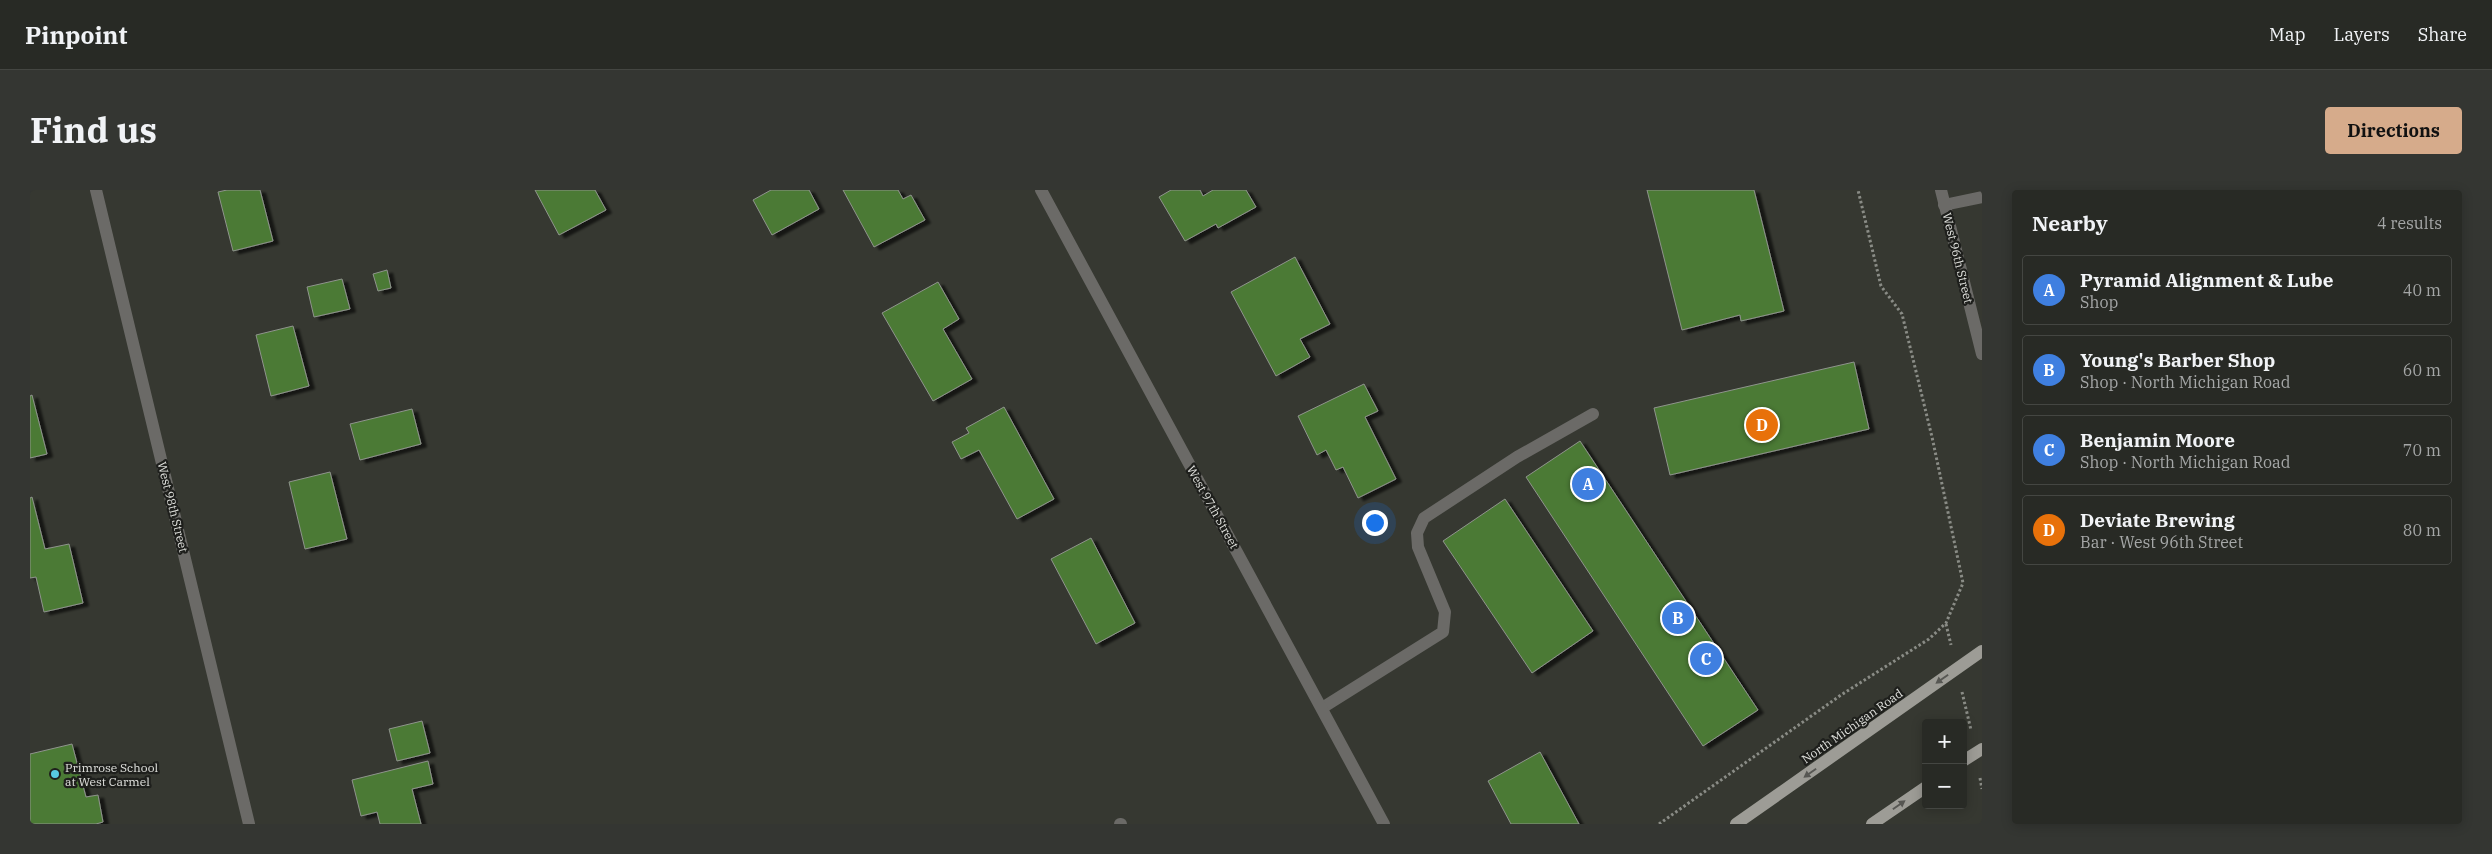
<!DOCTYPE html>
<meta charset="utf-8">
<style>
:root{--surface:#282a25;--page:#343632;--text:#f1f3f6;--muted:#a5a7a7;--line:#444642;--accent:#d6ab8b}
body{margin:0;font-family:"IBM Plex Serif",serif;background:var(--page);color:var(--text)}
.controls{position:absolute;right:15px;bottom:15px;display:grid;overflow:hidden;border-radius:5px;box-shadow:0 2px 12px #0003}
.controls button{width:45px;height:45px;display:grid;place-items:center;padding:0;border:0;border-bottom:1px solid var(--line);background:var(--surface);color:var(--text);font:25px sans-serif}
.you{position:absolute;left:1344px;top:332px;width:18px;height:18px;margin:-12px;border:4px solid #fff;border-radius:50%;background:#1a73e8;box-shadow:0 0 0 8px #1a73e833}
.badge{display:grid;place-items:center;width:32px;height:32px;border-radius:50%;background:var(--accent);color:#fff;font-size:16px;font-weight:700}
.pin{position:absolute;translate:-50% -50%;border:2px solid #fff;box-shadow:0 1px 5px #0006}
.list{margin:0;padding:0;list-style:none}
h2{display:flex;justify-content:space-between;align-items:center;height:65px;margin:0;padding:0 20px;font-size:21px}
h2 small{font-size:16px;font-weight:400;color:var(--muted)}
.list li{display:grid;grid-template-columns:32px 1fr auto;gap:15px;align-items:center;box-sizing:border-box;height:70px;margin:0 10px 10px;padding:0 10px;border:1px solid var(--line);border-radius:5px}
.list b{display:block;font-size:19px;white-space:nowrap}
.list p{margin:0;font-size:16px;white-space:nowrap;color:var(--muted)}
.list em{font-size:16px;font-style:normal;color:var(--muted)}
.map{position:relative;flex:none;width:1952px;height:634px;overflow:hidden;border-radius:5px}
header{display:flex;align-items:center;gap:30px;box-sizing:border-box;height:70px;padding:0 25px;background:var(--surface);border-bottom:1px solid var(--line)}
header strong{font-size:24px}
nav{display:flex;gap:28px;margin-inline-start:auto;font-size:18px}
.intro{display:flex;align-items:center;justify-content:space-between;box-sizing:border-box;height:120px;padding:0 30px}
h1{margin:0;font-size:35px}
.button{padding:12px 22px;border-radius:5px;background:var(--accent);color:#111;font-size:18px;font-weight:700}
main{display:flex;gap:30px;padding:0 30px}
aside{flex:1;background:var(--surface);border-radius:5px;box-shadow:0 2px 12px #0003}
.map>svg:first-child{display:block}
.building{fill:#4b7a34;stroke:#8f948d;filter:url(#shadow)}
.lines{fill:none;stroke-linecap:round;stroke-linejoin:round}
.path{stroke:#8a8c86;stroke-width:3;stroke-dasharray:2.5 2.5;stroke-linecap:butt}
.service{stroke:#6b6a67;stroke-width:12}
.minor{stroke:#6b6a67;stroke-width:12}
.tertiary{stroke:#6b6a67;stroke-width:12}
.primary{stroke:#9d9c96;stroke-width:12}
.oneway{fill:#575753}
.poi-dot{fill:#57c9e2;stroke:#1e1f1c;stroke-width:2}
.labels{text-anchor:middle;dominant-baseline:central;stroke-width:4.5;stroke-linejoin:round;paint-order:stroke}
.street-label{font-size:12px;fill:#e0e1dd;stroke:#1e1f1c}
.poi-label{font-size:12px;fill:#e0e1dd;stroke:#1e1f1c;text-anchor:start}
</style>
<header>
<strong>Pinpoint</strong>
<nav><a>Map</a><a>Layers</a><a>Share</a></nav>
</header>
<div class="intro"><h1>Find us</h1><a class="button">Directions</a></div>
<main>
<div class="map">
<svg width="1952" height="634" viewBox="0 0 1952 634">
<defs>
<filter id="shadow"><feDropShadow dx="5.5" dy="3" stdDeviation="1" flood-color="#0009"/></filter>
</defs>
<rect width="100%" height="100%" fill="#363831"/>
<g class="building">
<polygon points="197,0 230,0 243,51 203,61 188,2"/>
<polygon points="505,0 565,0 576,20 529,45"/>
<polygon points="741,0 779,0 789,19 742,45 723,10"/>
<polygon points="813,0 868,0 873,9 881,5 895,30 844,57"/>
<polygon points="1141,0 1170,0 1173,6 1183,0 1216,0 1226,17 1188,38 1186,34 1155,51 1129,7"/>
<polygon points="1617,0 1724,0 1754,121 1711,131 1710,125 1652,140"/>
<polygon points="1265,67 1300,134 1270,149 1280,167 1246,186 1201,102"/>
<polygon points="357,80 361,98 348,101 343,84"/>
<polygon points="312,89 320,119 284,127 277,97"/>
<polygon points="908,92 929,129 913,139 942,189 903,211 852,123"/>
<polygon points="263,136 279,196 241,206 226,145"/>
<polygon points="1824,172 1839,239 1640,285 1624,218"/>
<polygon points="1334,194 1348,221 1335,227 1366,289 1328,308 1313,277 1306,280 1296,260 1287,265 1268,226"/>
<polygon points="2,205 17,264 0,268 0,206"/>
<polygon points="974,217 1024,309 987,329 949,260 931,269 922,252 939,243 936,238"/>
<polygon points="382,219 391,254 330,270 320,234"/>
<polygon points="1550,251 1728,520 1673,556 1496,287"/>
<polygon points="300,282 317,349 275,359 259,292"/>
<polygon points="2,307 15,359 39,354 53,413 14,422 6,387 0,388 0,308"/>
<polygon points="1475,309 1563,441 1502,483 1413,351"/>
<polygon points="1061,348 1105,433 1066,454 1021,369"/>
<polygon points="392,531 400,563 367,571 359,539"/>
<polygon points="42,554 56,607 68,605 73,632 66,634 0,634 0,564"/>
<polygon points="1510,562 1549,634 1481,634 1458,591"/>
<polygon points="398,571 403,594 382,599 391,634 350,634 347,622 331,626 322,590"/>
</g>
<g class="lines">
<g class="path">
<polyline points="1916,434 1921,455"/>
<polyline points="1932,502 1941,540"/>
<polyline points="1950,588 1952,599"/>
<polyline points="1629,634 1811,505 1899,449 1916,433 1933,393 1902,247 1872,124 1851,96 1828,0"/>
</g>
<g class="service">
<polyline points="1914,15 1952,7"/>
<polyline points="1292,518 1413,442 1415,422 1388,357 1387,343 1394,328 1487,267 1563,224"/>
<polyline points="1090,634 1091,634"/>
</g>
<g class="minor">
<polyline points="66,0 219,634"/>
<polyline points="1011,0 1354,634"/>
</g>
<polyline class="tertiary" points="1911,0 1952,164"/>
<g class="primary">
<polyline points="1933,571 1952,559"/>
<polyline points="1706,634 1952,461"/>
<polyline points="1842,634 1896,597"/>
</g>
</g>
<defs><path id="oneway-solid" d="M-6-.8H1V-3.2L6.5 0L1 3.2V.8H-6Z" transform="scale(1.25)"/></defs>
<g class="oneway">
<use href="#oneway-solid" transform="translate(1912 489) rotate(145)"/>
<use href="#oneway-solid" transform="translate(1780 583) rotate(145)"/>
<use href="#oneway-solid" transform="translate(1869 615) rotate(-35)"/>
</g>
<circle class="poi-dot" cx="25" cy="584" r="5"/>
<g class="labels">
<g class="street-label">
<text transform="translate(1928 68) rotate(76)">West 96th Street</text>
<text transform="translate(143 317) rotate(76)">West 98th Street</text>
<text transform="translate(1183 317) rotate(61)">West 97th Street</text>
<text transform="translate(1822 536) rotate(-35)">North Michigan Road</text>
</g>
<g class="poi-label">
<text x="35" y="577">Primrose School<tspan x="35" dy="14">at West Carmel</tspan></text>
</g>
</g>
</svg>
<div class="controls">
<button>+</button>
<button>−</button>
</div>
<div class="you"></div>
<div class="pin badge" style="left:1558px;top:294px;background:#3f7fe0">A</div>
<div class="pin badge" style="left:1648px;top:428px;background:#3f7fe0">B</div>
<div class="pin badge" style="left:1676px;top:469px;background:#3f7fe0">C</div>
<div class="pin badge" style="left:1732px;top:235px;background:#e8710a">D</div>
</div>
<aside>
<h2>Nearby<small>4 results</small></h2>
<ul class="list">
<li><span class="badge" style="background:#3f7fe0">A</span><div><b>Pyramid Alignment &amp; Lube</b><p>Shop</p></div><em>40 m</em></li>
<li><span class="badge" style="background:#3f7fe0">B</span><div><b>Young's Barber Shop</b><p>Shop · North Michigan Road</p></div><em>60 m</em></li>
<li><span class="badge" style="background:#3f7fe0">C</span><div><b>Benjamin Moore</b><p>Shop · North Michigan Road</p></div><em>70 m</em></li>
<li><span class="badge" style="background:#e8710a">D</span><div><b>Deviate Brewing</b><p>Bar · West 96th Street</p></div><em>80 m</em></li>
</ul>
</aside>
</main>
